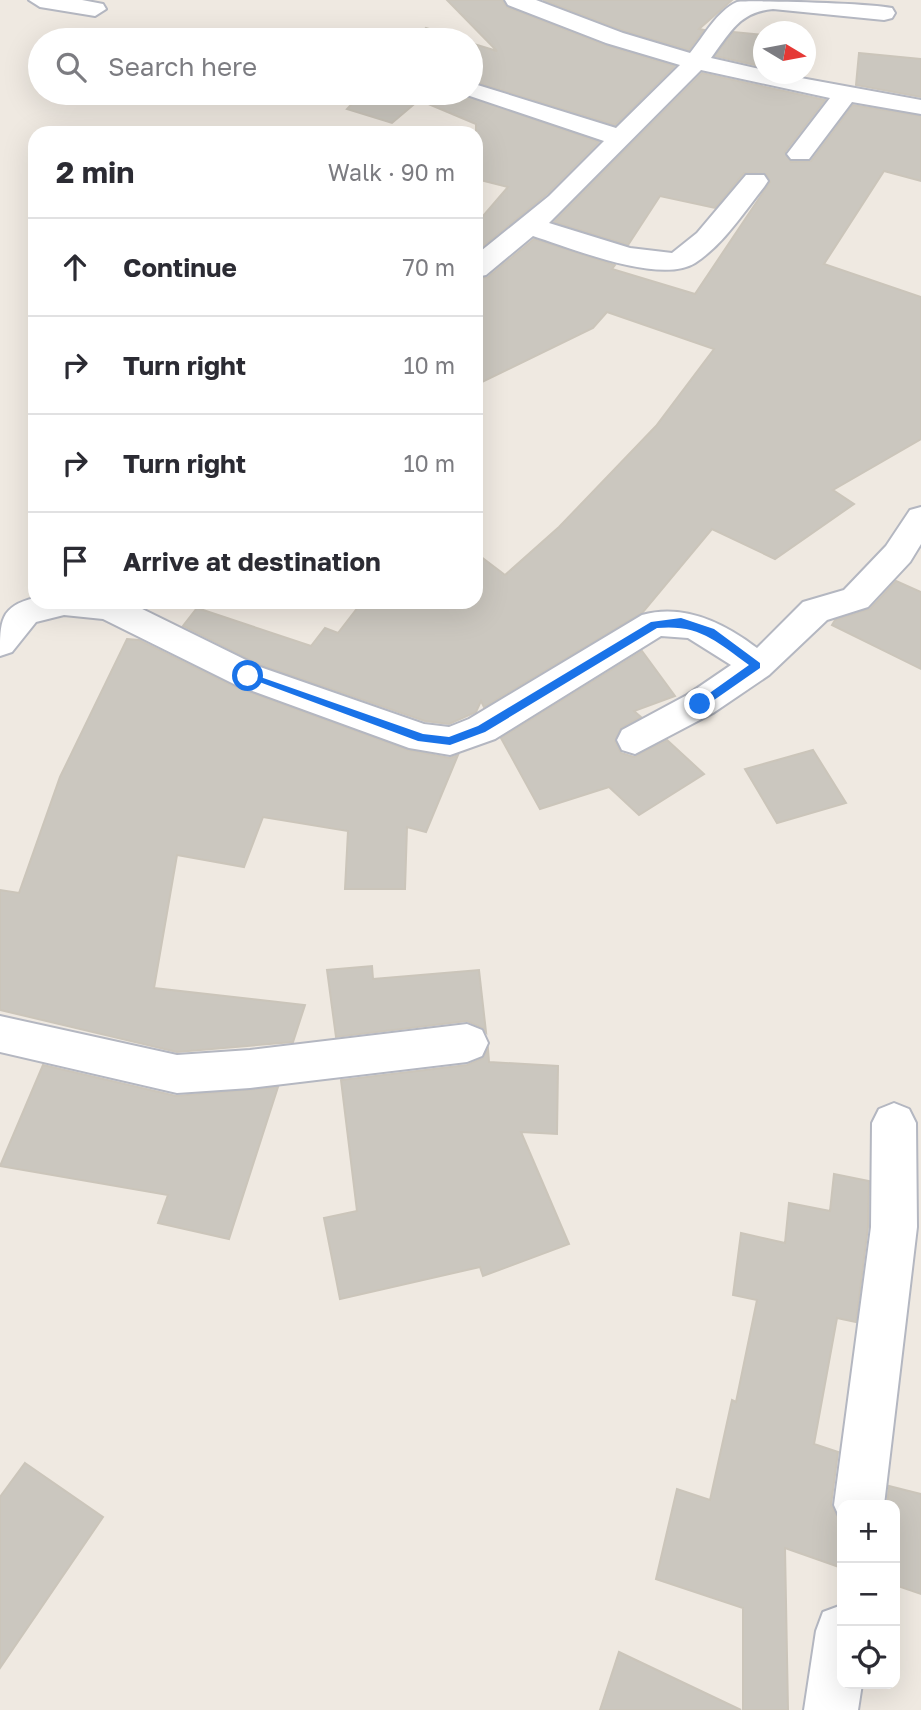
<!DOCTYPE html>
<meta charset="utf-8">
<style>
:root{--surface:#fff;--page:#f2f2f3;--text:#2b2b33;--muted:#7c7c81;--line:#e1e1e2}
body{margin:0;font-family:"Golos Text",sans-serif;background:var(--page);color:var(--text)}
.controls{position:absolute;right:21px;bottom:21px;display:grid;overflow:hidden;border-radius:14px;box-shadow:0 7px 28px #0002}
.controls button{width:63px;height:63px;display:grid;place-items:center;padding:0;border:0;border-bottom:2px solid var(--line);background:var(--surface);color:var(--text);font:35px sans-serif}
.compass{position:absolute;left:753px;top:21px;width:63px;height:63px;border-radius:50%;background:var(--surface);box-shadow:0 7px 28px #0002;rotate:100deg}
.stop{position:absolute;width:21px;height:21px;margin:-16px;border:5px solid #1a73e8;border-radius:50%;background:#fff}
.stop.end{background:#1a73e8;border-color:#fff;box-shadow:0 2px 7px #0008}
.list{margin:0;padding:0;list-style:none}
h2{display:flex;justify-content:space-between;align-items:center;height:91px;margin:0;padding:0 28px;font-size:30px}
h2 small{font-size:23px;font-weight:400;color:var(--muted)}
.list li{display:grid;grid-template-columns:46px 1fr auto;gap:21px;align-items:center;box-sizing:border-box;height:98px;padding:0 28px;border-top:2px solid var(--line)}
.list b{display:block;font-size:26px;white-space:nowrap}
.list em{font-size:23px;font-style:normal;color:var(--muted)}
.icon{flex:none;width:38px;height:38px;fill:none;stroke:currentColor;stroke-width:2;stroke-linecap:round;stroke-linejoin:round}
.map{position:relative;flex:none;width:921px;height:1710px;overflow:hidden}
.search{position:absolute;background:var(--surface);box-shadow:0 7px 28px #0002;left:28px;top:28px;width:455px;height:77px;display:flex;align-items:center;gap:18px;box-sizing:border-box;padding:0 24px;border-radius:38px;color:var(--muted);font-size:26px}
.panel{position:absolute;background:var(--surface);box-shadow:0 7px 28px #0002;left:28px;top:126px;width:455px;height:483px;border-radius:21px}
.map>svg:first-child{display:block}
.building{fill:#cbc7bf;stroke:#cbc5ba;stroke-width:2}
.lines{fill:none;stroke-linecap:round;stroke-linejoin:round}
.minor-casing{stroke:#b4b7c1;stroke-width:4}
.minor{fill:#fff;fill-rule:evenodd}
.route{fill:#1a73e8}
</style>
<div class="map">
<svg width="921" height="1710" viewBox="0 0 921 1710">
<rect width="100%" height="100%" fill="#efe9e1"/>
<g class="building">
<polygon points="447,0 502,0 507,7 605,45 675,66 615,125 471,81 471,43 497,51"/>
<polygon points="543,0 732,0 699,29 704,30 689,50 624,31"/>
<polygon points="426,28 464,40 414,40"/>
<polygon points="733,32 764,35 764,67 715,56"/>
<polygon points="859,53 921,59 921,97 856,85"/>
<polygon points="702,73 825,100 785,152 791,162 811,161 853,105 921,116 921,181 884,171 824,264 921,297 921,439 833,490 854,504 775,559 712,529 643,612 484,707 481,701 476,712 449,724 425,721 261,665 183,626 197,608 311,646 325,628 338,633 362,602 476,602 476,553 505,575 559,527 656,426 714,349 607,312 593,328 476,385 476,279 488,277 534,239 615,265 612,269 695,294 770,182 766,174 744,173 715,208 660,196 628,245 554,222"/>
<polygon points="362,93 458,93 599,142 547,194 476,252 476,224 508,187 476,179 476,124 419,100 392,123 347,109"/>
<polygon points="896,581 921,592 921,669 832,625 835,620 870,609"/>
<polygon points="127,639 139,640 235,687 408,750 450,758 458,755 426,832 407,827 405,889 345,889 348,831 263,817 244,867 177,855 154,988 305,1005 293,1042 177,1052 0,1010 0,890 19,893 60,777"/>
<polygon points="642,651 675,696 634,711 641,717 621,728 615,741 621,753 634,757 667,740 704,774 639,815 609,787 540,809 501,738"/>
<polygon points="813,750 846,803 777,823 745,769"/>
<polygon points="372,966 373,979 479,970 486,1032 483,1028 467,1021 336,1037 327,970"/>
<polygon points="488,1049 489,1062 558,1066 557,1134 521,1132 569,1244 483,1276 480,1267 340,1299 324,1218 357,1211 341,1080 467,1065 483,1058"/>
<polygon points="43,1065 176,1096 278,1087 229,1239 158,1223 168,1195 0,1166"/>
<polygon points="834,1174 869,1181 868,1227 856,1322 837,1318 814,1444 838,1452 831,1505 842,1525 842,1568 785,1548 788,1710 743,1710 743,1608 656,1579 677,1489 710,1500 732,1400 736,1402 757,1300 733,1295 741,1233 785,1243 789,1203 830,1211"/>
<polygon points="25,1463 103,1517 0,1668 0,1497"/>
<polygon points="889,1486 921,1494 921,1594 895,1585 895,1505 887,1505"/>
<polygon points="619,1652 741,1710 600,1710"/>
</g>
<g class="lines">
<defs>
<g id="minor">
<polygon points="29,0 82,0 103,4 106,9 95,16 40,7"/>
<path d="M 505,0 L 536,0 L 623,33 L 690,53 C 704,36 717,11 737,2 C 754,0 870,3 892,8 L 895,13 L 892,18 L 884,20 L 773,9 C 739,12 730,33 711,58 L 764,70 L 764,74 L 779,74 L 921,100 L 921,114 L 852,102 L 809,159 L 791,159 L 787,154 L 830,98 L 701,70 L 549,223 L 630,248 L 672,253 L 697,233 L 746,175 L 764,175 L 768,181 L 764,187 C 744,212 723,245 695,263 C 660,285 571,248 533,236 L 486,275 L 476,277 L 476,255 L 549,196 L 604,141 L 461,93 L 471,93 L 471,83 L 616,128 L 680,65 L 606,43 L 508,5 Z"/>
<path d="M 921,507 L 921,544 L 910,562 L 868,607 L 827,620 L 769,675 L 713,713 L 635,754 L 622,750 L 617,740 L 622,730 L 687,695 L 731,665 L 688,638 L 661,636 L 495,739 L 450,755 L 409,748 L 236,685 L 103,619 L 64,615 L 36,622 L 12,652 L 0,656 C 0,621 0,606 35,598 L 35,602 L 128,602 L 260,667 L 424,724 L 449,727 L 469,719 L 642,615 C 684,603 724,623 757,648 L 803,602 L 844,590 L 886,546 L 910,510 Z"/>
<polygon points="0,1016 177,1055 250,1050 467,1024 482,1030 488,1043 482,1056 467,1062 250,1088 177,1093 0,1052"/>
<polygon points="894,1103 909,1109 916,1123 917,1227 884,1505 842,1505 842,1523 834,1505 871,1227 872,1123 879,1109"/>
<polygon points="842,1605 842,1684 862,1684 858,1710 804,1710 816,1631 823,1612"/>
</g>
</defs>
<use href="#minor" class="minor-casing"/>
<use href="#minor" class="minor"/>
</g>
<path class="route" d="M 681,618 L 714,629 L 760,663 L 760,668 L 704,707 L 697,707 L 697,702 L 749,665 C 716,641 699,624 657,628 L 485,732 L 450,745 L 418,741 L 243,676 L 252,674 L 423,734 L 449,737 L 478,726 L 651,622 Z"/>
</svg>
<div class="controls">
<button>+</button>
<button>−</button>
<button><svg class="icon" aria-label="locate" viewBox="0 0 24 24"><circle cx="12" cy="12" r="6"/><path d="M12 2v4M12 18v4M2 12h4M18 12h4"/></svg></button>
</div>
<svg class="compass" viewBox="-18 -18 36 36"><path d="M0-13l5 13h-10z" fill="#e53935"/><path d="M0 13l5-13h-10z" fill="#7c7c81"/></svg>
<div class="stop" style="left:248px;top:676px"></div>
<div class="stop end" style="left:700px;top:704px"></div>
<div class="search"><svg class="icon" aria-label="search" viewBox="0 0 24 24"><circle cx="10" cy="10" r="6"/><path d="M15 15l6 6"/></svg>Search here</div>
<section class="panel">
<h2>2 min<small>Walk · 90 m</small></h2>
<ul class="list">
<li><svg class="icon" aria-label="ahead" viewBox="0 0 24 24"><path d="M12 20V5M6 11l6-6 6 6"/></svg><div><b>Continue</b></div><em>70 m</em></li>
<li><svg class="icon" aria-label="right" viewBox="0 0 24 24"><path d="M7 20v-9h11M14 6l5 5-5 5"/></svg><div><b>Turn right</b></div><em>10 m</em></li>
<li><svg class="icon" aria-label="right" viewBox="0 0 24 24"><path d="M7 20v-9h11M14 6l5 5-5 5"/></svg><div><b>Turn right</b></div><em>10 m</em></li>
<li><svg class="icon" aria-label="arrive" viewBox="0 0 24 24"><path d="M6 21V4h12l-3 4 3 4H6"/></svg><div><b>Arrive at destination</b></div></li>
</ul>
</section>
</div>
